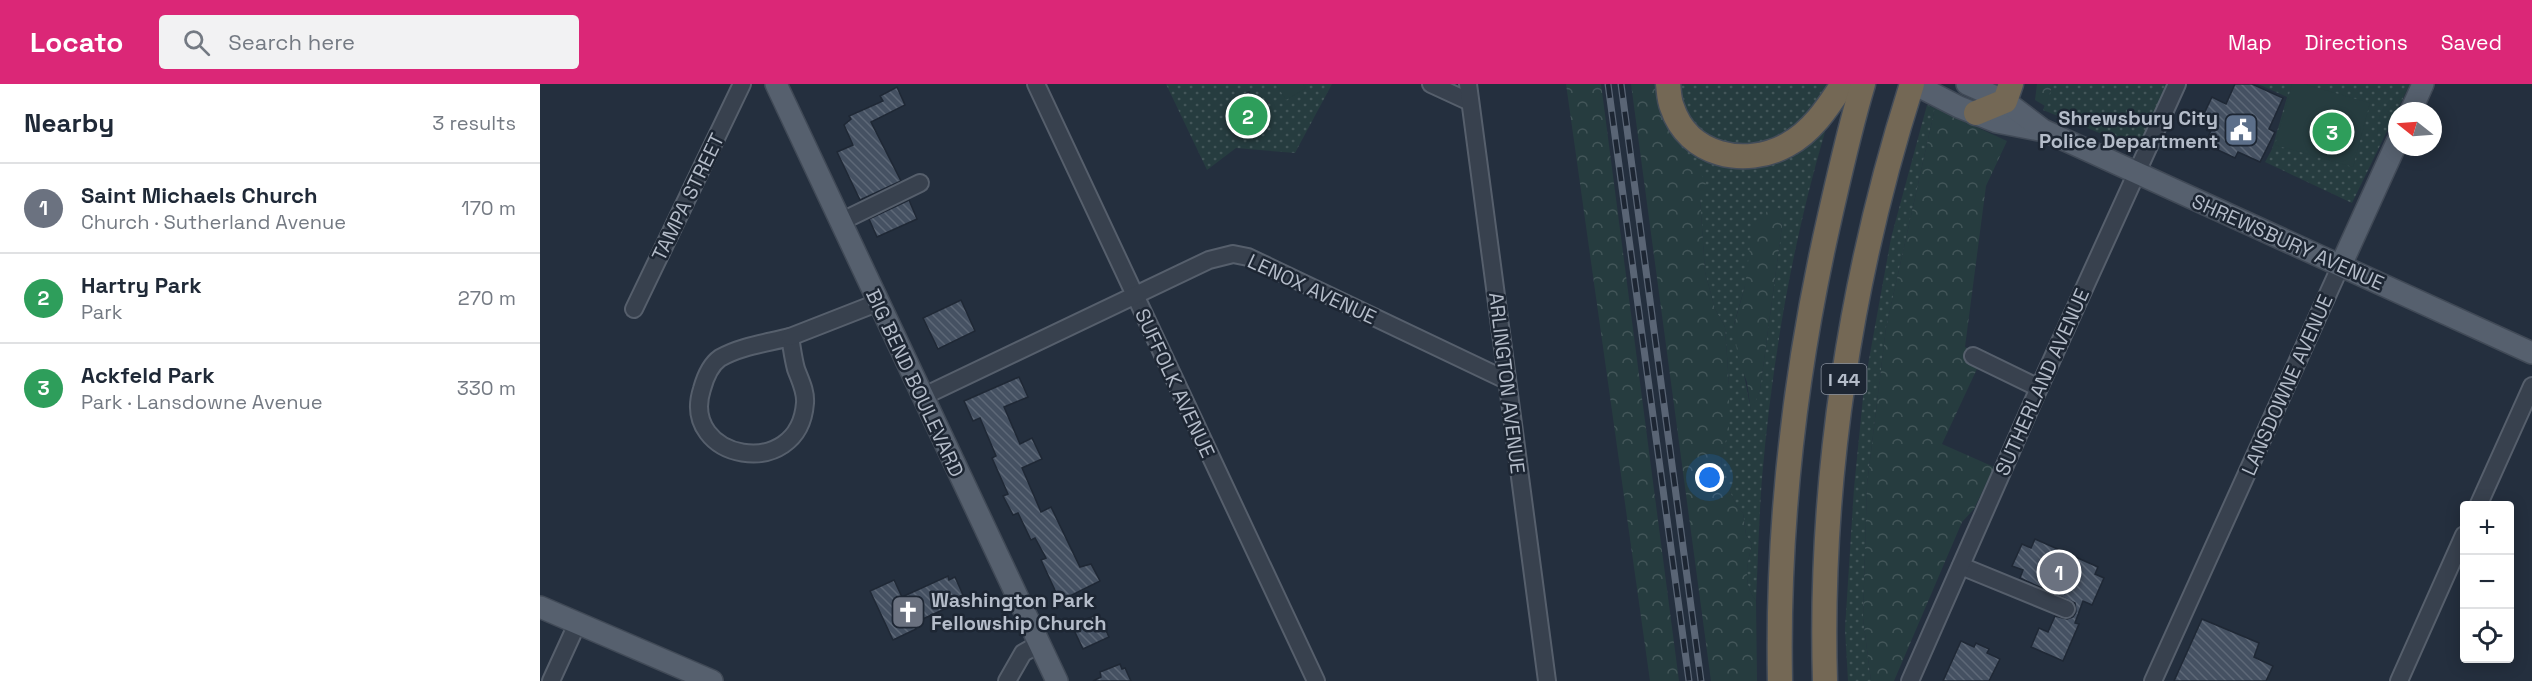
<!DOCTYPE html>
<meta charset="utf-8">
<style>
:root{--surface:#fff;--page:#f2f2f3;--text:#1f2937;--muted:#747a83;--line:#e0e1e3;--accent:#db2777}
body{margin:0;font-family:"Space Grotesk",sans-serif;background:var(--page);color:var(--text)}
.controls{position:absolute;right:18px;bottom:18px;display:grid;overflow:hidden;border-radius:6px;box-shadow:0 3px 15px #0003}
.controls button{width:54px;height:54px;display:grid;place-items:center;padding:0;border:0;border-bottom:2px solid var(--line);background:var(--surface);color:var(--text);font:30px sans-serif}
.compass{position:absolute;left:1848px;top:18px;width:54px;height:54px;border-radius:50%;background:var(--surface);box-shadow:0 3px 15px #0003;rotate:287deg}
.you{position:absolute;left:1170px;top:394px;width:21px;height:21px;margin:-15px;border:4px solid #fff;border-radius:50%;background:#1a73e8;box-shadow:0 0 0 9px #1a73e833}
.badge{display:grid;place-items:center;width:39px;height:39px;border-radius:50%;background:var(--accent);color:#fff;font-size:20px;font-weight:700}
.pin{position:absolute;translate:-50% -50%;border:3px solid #fff;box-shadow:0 2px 6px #0006}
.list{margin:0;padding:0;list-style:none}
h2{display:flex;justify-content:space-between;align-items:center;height:78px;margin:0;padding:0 24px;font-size:26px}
h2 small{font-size:20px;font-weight:400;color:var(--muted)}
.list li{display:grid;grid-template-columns:39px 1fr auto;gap:18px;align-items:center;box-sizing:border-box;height:90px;padding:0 24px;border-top:2px solid var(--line)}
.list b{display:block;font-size:22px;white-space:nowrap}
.list p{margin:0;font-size:20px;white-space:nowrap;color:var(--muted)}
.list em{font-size:20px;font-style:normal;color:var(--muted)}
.icon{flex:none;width:33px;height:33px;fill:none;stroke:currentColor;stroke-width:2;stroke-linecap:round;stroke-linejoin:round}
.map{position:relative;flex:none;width:1992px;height:597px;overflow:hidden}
header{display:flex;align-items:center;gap:36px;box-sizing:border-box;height:84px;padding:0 30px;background:var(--accent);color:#fff}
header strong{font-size:28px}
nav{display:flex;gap:33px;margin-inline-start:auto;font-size:21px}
.search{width:420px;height:54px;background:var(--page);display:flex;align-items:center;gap:15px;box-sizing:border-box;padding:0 21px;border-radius:6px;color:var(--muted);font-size:22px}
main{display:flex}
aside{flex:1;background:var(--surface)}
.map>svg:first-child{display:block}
.grass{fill:url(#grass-dots);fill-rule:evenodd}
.forest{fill:url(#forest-crowns)}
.garden{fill:#263c3f}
.building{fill:url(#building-back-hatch);stroke:#1f2835;stroke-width:1.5}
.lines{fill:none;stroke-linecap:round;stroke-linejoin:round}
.minor-casing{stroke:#565f6c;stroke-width:20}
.major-casing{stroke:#414a57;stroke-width:24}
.highway-casing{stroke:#434c59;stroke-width:27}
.minor{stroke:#38414e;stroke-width:16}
.major{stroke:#56606e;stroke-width:21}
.highway{stroke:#746855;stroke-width:24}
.rail-casing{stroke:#5a6575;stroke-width:7}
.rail{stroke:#1d2633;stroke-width:4.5;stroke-dasharray:14;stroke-linecap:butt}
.labels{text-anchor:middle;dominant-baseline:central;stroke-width:5;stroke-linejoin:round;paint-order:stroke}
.shield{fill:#1d2633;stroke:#878f9c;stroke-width:1.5}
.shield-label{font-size:18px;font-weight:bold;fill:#b4bcc9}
.poi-label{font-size:20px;font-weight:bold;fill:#b4bcc9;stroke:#1d2633;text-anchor:end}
.street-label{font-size:20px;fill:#b4bcc9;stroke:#1d2633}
</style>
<header>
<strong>Locato</strong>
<div class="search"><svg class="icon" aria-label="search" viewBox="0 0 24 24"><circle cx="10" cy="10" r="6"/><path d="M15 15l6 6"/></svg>Search here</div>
<nav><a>Map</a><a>Directions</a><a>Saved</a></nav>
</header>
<main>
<aside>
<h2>Nearby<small>3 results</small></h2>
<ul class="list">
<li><span class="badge" style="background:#6b7280">1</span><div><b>Saint Michaels Church</b><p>Church · Sutherland Avenue</p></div><em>170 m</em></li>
<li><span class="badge" style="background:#2e9e5b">2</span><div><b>Hartry Park</b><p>Park</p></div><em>270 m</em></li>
<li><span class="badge" style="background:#2e9e5b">3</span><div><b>Ackfeld Park</b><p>Park · Lansdowne Avenue</p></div><em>330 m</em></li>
</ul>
</aside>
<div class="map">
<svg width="1992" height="597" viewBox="0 0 1992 597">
<defs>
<pattern id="grass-dots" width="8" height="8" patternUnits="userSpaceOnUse" patternTransform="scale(1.5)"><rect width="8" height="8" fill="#263c3f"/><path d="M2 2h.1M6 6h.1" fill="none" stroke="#435659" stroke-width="1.8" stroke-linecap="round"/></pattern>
<pattern id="forest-crowns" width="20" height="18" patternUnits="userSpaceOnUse" patternTransform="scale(1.5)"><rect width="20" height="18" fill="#263c3f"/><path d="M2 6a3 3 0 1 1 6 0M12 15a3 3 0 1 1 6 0" fill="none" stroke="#435659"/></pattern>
<pattern id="building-back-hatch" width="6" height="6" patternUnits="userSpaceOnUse" patternTransform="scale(1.5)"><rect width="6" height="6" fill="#455162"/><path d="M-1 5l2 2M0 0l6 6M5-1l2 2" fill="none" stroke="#5d6877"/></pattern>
</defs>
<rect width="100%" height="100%" fill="#242f3e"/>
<g class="grass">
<polygon points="626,0 792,0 755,69 696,64 667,86"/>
<polygon points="1137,0 1294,0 1250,49 1214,65 1169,55 1153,41 1142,24"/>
<path d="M 1513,0 L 1627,0 C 1621,14 1609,50 1598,58 C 1594,61 1588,60 1584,59 L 1503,26 Z"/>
<polygon points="1718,0 1870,0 1812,119 1725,78 1732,65 1747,13"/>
<polygon points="1387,21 1395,24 1346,244 1327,401 1323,534 1331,597 1308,597 1305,545 1314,404 1324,303 1351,154"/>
<path d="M 1277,48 L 1285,48 C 1252,160 1232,277 1222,394 C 1219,434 1218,476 1216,517 C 1202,498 1207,481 1212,460 L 1206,451 L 1203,429 L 1196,421 L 1181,388 L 1182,369 L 1188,346 L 1189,302 L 1185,243 L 1175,225 L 1165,188 L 1160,113 L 1141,69 L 1141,53 L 1161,71 ZM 1238,124 L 1242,142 L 1220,306 L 1211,326 L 1194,240 L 1205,202 Z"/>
</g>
<g class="forest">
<polygon points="1026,0 1061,0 1139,597 1110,597"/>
<path d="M 1091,0 L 1121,0 L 1141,53 L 1141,69 L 1161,90 L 1166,99 L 1160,113 L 1165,188 L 1175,225 L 1185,243 L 1189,302 L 1189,346 L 1182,369 L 1181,388 L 1196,421 L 1203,429 L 1206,451 L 1212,460 C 1207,481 1202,498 1216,517 L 1217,597 L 1171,597 Z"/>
<polygon points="1497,0 1513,0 1505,22 1495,16"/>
<polygon points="1395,24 1467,57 1446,102 1425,263 1443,272 1402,360 1454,383 1434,425 1422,438 1354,597 1331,597 1323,534 1327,401 1346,244"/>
<polygon points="1239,124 1242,142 1220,306 1211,328 1207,298 1198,276 1194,241 1205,202 1212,147 1228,126"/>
</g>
<g class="garden">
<polygon points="736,0 763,0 766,4 746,16"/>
<polygon points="1752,0 1764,0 1830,19 1813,83 1735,61"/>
</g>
<g class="building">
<polygon points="1695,0 1712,0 1743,14 1729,45 1735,48 1720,78 1698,68 1695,74 1665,60 1672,44 1660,38 1672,13 1686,20"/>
<polygon points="357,3 365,21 331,38 361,97 320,116 297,68 313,61 304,41 311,35 309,32 343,17 340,12"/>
<polygon points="709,8 719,27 708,33 698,14"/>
<polygon points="369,116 377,135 337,153 329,135"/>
<polygon points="421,216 435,247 398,265 383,234"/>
<polygon points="479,293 488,313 464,323 480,360 492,354 502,375 482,384 501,428 511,423 540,483 551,480 560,497 520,517 501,476 506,474 495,454 491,456 478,429 473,431 463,412 468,410 452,374 456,372 440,334 433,337 424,317"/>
<polygon points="1495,455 1558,483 1555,490 1564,494 1552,521 1543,517 1535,539 1539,540 1523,577 1491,563 1499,544 1508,548 1515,532 1527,535 1533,533 1536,528 1535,519 1480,494 1483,486 1472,482 1482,460 1491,464"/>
<polygon points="408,492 409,496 415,493 423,511 418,513 420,518 374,539 376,545 353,556 330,507 354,496 362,513"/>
<polygon points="558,530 569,553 543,565 532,542"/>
<polygon points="1662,535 1719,559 1714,573 1733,582 1726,597 1634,597"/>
<polygon points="1421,557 1434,563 1436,559 1449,565 1447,569 1460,575 1449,597 1403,597"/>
<polygon points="580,580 582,585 585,584 591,597 553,597 561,593 560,588"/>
</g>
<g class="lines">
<defs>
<g id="minor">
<polyline points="496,0 776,597"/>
<polyline points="891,0 930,18"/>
<polyline points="928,0 1007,597"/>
<polyline points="300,138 380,99"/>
<polyline points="94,225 202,0"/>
<path d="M 250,253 C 252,264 253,274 256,285 C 260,296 266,307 265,319 C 259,399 139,376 162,305 C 165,294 170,281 180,274 C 201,262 227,259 250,253 Z"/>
<polyline points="250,253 337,219"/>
<polyline points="1433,272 1499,304"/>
<polyline points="382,313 669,176 693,170 708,173 966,296"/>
<polyline points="1938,422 1992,302"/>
<polyline points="1421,482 1526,525"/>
<polyline points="11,597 37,540"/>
<polyline points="467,597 483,569 499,560"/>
<polyline points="1370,597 1499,304 1637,0"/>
<polyline points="1613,597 1801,181"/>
<polyline points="1859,597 1924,451"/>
</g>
<g id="major">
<polyline points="236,0 517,597"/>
<polyline points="1374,0 1419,23 1457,38 1499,46"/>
<polyline points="1427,0 1465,17 1503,46 1992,269"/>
<polyline points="1871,27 1883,0"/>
<polyline points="1801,181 1857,58"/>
<polyline points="0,523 172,597"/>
</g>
<g id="highway">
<path d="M 1128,0 C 1129,7 1129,16 1132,23 C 1148,72 1205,84 1247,61 C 1272,48 1288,23 1303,0"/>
<polyline points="1436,29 1465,17 1471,0"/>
<path d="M 1240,597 C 1237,440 1255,285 1290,132 C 1300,88 1310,43 1323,0"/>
<path d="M 1285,597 C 1279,396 1311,191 1372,0"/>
</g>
</defs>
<use href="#minor" class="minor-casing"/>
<use href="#major" class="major-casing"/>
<use href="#highway" class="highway-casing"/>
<use href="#minor" class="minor"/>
<use href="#major" class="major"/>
<use href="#highway" class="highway"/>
<defs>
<g id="rail">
<polyline points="1068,0 1149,597"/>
<polyline points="1081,0 1161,597"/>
</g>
</defs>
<use href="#rail" class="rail-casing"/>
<use href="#rail" class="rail"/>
</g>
<defs>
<symbol id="civic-square" viewBox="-11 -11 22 22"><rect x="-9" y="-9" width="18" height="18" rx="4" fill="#5c6f8a" stroke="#1d2633"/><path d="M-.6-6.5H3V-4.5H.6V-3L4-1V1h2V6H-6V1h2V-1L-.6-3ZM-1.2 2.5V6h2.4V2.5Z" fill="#fff"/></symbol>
<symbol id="church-square" viewBox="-11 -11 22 22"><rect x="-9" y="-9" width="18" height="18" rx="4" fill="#6b7280" stroke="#1d2633"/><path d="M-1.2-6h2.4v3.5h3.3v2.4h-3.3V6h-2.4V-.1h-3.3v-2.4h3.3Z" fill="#fff"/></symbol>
</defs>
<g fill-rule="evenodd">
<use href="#civic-square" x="1682" y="27" width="38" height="38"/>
<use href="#church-square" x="349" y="509" width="38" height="38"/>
</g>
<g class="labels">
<rect class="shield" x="1281.5" y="280" width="45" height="30" rx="4.5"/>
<g class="shield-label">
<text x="1304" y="295">I 44</text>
</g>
<g class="poi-label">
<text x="1678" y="34">Shrewsbury City<tspan x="1678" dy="23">Police Department</tspan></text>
<text x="391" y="516" text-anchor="start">Washington Park<tspan x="391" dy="23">Fellowship Church</tspan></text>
</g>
<g class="street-label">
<text transform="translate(148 113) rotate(-64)">TAMPA STREET</text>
<text transform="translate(1748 158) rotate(24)">SHREWSBURY AVENUE</text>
<text transform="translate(772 205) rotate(25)">LENOX AVENUE</text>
<text transform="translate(1502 298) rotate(-66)">SUTHERLAND AVENUE</text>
<text transform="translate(375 299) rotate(65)">BIG BEND BOULEVARD</text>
<text transform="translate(635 299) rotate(65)">SUFFOLK AVENUE</text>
<text transform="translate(967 299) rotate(83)">ARLINGTON AVENUE</text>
<text transform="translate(1747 301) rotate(-66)">LANSDOWNE AVENUE</text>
</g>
</g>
</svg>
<div class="controls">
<button>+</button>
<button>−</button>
<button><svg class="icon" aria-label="locate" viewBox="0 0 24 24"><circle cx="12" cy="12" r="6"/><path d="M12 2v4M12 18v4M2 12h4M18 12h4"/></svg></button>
</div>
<svg class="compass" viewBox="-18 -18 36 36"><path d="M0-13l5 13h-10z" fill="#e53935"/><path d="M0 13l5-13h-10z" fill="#747a83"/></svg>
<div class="you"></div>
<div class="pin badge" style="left:1519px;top:488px;background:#6b7280">1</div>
<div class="pin badge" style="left:708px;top:32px;background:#2e9e5b">2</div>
<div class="pin badge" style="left:1792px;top:48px;background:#2e9e5b">3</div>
</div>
</main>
